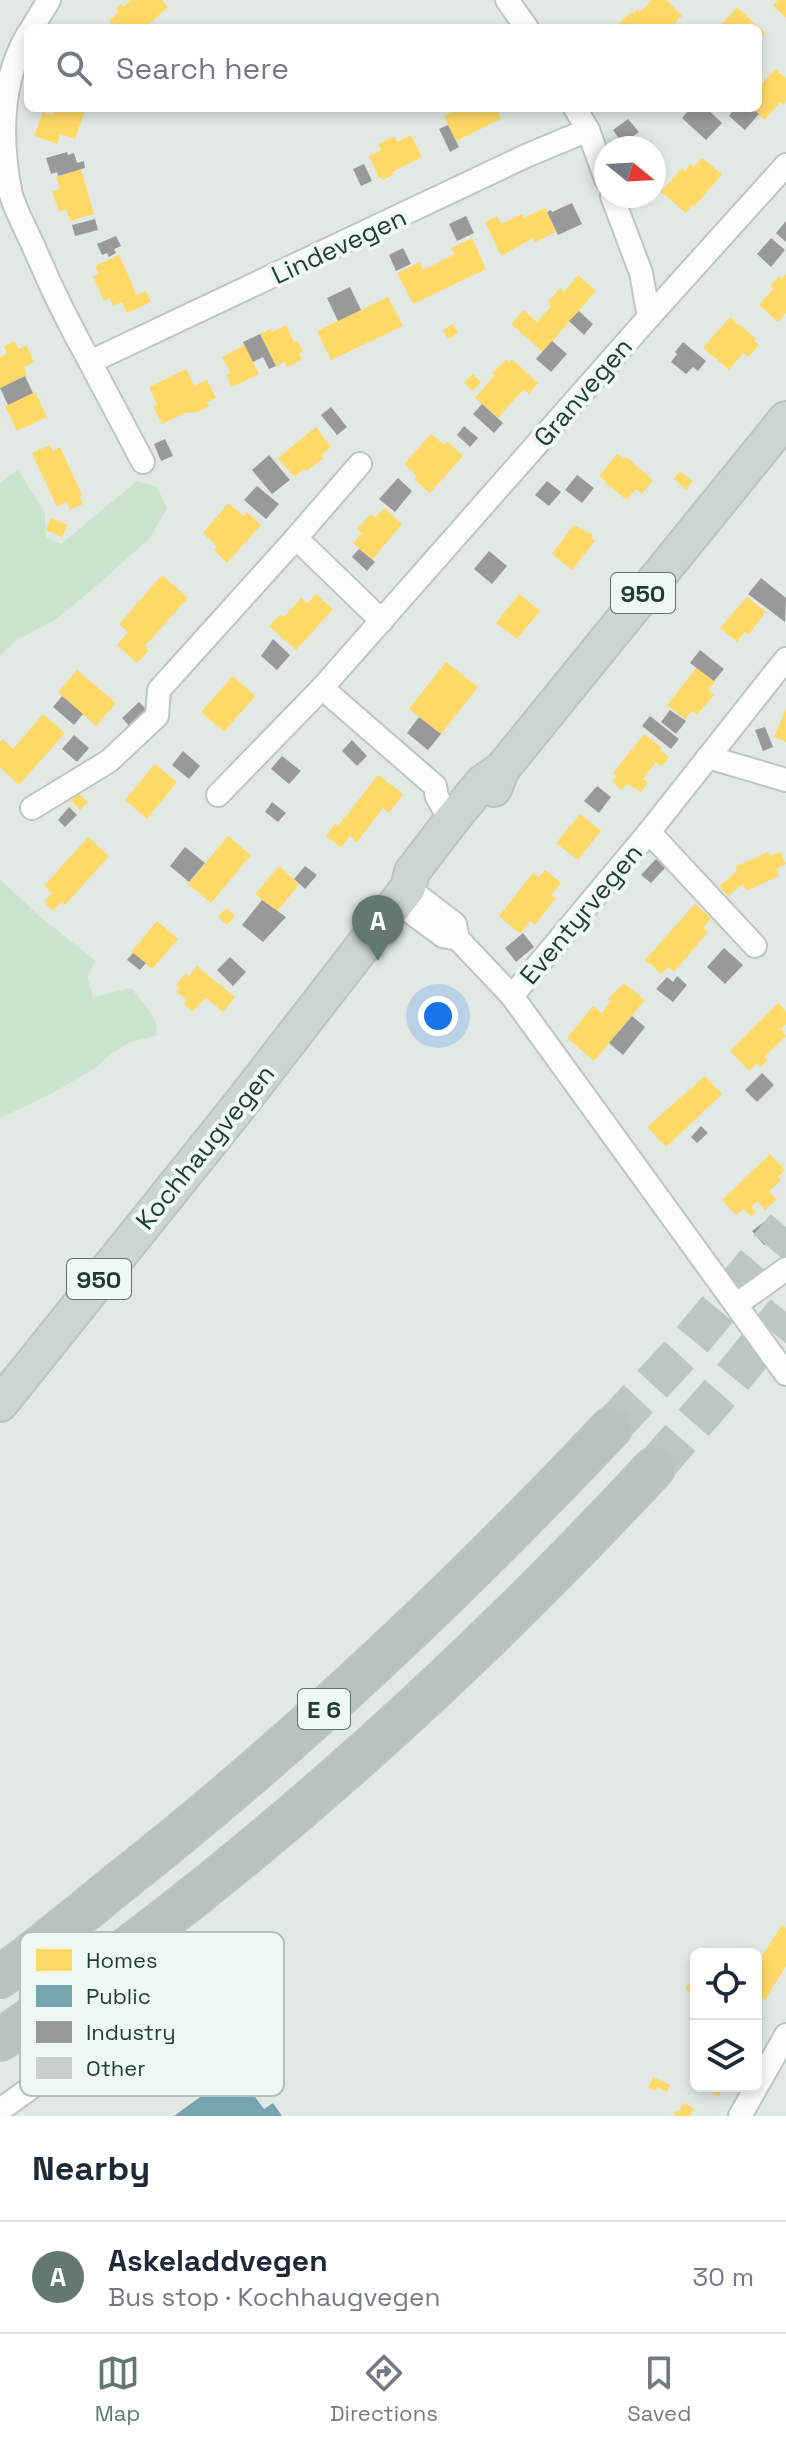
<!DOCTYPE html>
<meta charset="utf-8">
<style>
:root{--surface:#fff;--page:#f6f6f7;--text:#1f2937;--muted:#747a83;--line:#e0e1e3;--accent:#637970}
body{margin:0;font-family:"Space Grotesk",sans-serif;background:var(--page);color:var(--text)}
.controls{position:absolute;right:24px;bottom:24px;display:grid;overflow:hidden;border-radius:12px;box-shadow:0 4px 12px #0003}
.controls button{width:72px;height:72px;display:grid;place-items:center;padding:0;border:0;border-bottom:2px solid var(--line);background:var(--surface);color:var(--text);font:40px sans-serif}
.compass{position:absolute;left:594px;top:136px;width:72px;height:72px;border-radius:50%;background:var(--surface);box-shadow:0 4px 12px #0003;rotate:108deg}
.you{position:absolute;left:438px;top:1016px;width:28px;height:28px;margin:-20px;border:6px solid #fff;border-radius:50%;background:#1a73e8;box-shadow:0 0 0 12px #1a73e833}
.badge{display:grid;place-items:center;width:52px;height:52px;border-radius:50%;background:var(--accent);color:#fff;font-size:26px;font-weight:700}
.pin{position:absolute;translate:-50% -66px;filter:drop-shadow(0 2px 4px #0008)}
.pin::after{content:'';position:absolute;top:42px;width:28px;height:24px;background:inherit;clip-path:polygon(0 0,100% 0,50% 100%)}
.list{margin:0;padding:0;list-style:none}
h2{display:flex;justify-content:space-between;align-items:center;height:104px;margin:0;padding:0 32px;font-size:34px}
h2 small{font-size:26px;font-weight:400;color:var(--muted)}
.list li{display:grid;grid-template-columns:52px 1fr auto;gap:24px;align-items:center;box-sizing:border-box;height:112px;padding:0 32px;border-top:2px solid var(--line)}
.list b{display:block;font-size:30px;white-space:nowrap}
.list p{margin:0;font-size:26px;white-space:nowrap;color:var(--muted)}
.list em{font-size:26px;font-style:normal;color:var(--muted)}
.icon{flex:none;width:44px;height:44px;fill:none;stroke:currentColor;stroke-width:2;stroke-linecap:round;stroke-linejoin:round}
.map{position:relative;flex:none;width:786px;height:2116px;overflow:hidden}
.search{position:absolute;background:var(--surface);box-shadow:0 4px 12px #0003;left:24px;right:24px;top:24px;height:88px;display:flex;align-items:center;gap:20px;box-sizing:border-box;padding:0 28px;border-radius:12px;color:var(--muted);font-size:30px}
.sheet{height:216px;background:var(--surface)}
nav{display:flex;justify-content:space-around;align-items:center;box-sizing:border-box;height:112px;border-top:2px solid var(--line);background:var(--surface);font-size:22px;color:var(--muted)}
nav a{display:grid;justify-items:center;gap:4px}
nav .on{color:var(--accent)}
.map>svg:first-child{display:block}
.green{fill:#cae4ce}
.homes{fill:#ffd966}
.public{fill:#76a5af}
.industry{fill:#999}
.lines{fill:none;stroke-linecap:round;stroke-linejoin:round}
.highway-tunnel{stroke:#bbc7c1;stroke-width:40;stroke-dasharray:40 20;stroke-linecap:butt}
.street-casing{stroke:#bfc6c2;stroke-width:26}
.primary-casing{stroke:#bbc5c1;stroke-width:38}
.highway-casing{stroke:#bbc5c1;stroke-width:44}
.street{stroke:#fbfcfb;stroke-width:22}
.primary{stroke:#ccd5d1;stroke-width:34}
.highway{stroke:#b9c2bf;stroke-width:40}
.labels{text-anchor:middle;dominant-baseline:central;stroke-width:8;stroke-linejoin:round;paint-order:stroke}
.shield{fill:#f0f8f3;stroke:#5e756b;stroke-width:2}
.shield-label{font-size:24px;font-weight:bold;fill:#1f3d31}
.street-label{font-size:26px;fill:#1f3d31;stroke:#f0f8f3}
.key{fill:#f0f8f3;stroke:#b1c0b9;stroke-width:2}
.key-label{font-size:22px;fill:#1f3d31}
</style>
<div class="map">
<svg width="786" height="2116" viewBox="0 0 786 2116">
<rect width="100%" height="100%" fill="#e2e9e5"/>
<g class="green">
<polygon points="18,469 45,514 46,537 61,544 137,481 157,487 167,508 150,538 87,594 55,620 17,640 0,655 0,483"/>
<path d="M 0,879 L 39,916 L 96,961 L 87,976 L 93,997 L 131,988 C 143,1004 160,1016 156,1036 L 130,1042 L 110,1055 L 94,1069 L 47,1096 L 0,1118 Z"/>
</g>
<g class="homes">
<polygon points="131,0 162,0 168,7 145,28 115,28 109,21 119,11 116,9 121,4 123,7"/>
<polygon points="652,0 667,0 682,16 675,22 678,25 675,28 614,28 631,12 633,14 638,9 640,12"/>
<polygon points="778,0 786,0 786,18 773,5"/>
<polygon points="737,7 765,33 758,40 758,28 724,28 721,25"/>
<polygon points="775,69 786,78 786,101 783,105 780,102 765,120 751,108 758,108 758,89"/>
<polygon points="54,108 86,108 75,139 60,134 57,144 34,136 43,112 52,115"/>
<polygon points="461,108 496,108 501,119 456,141 444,116"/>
<polygon points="411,135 422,157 392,172 393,175 383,180 381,177 379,178 369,156 381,150 378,144 395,136 397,142"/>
<polygon points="702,158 722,174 694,207 692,205 686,213 661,192 682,168 685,171 690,164 694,167"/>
<polygon points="81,169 94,214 70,221 66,209 59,212 52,191 60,189 56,177"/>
<polygon points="545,208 556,232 535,242 533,238 501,256 485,222 497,216 501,224 522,214 524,218"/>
<polygon points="472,238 486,269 413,304 397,273 420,262 423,270 455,254 451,248"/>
<polygon points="119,255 137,295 146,291 151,302 127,313 122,302 113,306 110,298 104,301 93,276 99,274 95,266"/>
<polygon points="786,274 786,313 778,322 759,305 773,289 770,286 779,276 782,279"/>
<polygon points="578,275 596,291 543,352 511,324 524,310 537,322 551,306 548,302 560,288 564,292"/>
<polygon points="388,297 403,326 331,360 317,331"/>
<polygon points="730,317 756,339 754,341 759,345 748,357 743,353 729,370 703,348"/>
<polygon points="453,324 458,333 448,339 443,330"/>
<polygon points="286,325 294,342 298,341 303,352 299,354 302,360 287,367 285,362 276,366 260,334 270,329 272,332"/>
<polygon points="15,341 18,349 26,345 34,362 24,367 27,375 0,388 0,357 7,354 4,346"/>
<polygon points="245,345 259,374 232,387 226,375 231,373 222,357"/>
<polygon points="506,359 509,362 512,359 538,383 529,394 524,389 498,418 475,398 494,376 492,374"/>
<polygon points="186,369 194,386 207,380 216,398 207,402 209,406 198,412 185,413 162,424 153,406 157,404 149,387"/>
<polygon points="473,374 481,382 473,391 464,383"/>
<polygon points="35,392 47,417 17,431 5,406"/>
<polygon points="316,427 331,447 321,455 324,458 307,471 304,469 294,477 278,458"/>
<polygon points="431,434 444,445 448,442 463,456 430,493 414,479 417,476 404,464"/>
<polygon points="50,445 53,451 60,447 82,495 79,496 83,504 70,510 67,502 57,507 32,453"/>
<polygon points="617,454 624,459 626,457 653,480 642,494 636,489 627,500 605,483 606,481 599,476"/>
<polygon points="680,471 693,481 686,490 674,479"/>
<polygon points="228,503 244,516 247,512 261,525 227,563 214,550 217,547 203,533"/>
<polygon points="384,508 402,524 372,560 353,543 362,533 357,529 371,514 375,518"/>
<polygon points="51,518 68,525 62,537 46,530"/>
<polygon points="574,525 593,535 591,538 595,541 572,570 552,554"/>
<polygon points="162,575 188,598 145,646 149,650 137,663 117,645 128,632 119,624"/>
<polygon points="316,594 333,609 296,650 269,626 281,614 284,617 301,598 308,603"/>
<polygon points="519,594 540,611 517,639 496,623"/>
<polygon points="747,597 766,612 748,635 745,632 737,642 720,628"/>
<polygon points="446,662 478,687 441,734 409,709"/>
<polygon points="697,667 715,682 708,690 714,695 697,715 692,711 685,719 667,705"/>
<polygon points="77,670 116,703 96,726 58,692"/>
<polygon points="233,676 255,696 224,732 201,712"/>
<polygon points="786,708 786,742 774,737"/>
<polygon points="43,714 65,733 19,785 0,767 0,742 3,739 13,749"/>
<polygon points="644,734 662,748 660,750 669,757 662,767 656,762 643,779 648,783 641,792 627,784 622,790 612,782 617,776 613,773"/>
<polygon points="155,764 177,782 147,819 125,800"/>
<polygon points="378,775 403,794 389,813 383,808 357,842 350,836 341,848 326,836 335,824 338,826"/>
<polygon points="78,793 88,802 80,810 71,801"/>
<polygon points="580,814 601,831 578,860 556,843"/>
<polygon points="228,836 251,855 211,903 188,884"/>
<polygon points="88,837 109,856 65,905 62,902 53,911 44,902 52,893 44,886"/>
<polygon points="768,852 770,856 780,852 786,864 776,869 779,876 746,891 743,884 728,896 719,886 737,871 735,867"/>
<polygon points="279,866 299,884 277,912 255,894"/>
<polygon points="545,870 561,883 551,895 556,898 535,925 530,921 520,934 499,916 533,873 539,877"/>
<polygon points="695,904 711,918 703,928 708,932 674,972 668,967 662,974 645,960"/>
<polygon points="226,908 235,916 227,925 218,917"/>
<polygon points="157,921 178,939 152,969 131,952"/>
<polygon points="197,966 235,997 223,1012 206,998 192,1012 184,1004 187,1000 176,992 180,988 176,985 186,973 189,976"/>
<polygon points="624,983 645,1000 594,1061 567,1038 593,1006 602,1013 611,1001 608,999"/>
<polygon points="778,1003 786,1011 786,1024 781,1029 786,1036 764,1057 768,1060 760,1067 757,1063 749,1071 730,1051"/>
<polygon points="705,1076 722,1094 666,1147 647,1127"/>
<polygon points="770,1154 785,1170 778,1177 781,1180 769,1191 777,1199 765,1210 758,1201 751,1207 756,1212 751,1216 743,1209 736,1215 722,1200"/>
<polygon points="782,1925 786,1928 786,1966 765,2000 756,1994 756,1965"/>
<polygon points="695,1980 696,1993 692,1996 685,1988"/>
<polygon points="653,2077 670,2085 667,2092 657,2087 656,2091 648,2088"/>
<polygon points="700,2086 724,2086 719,2096"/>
<polygon points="683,2103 694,2108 690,2116 674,2116 676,2111 679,2112"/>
</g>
<polygon class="public" points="236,2071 264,2109 273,2103 282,2116 174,2116"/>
<g class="industry">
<polygon points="691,108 706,108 722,123 706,140 682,118"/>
<polygon points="735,108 751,108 759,114 745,130 729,116"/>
<polygon points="628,119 639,132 623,144 613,130"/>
<polygon points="448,125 459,147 450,152 439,129"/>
<polygon points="67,152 68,155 74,153 77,163 84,161 85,168 58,176 57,172 51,174 46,158"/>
<polygon points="364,164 372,181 361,186 353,169"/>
<polygon points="572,203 582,224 558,235 547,212 551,210 552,212"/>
<polygon points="466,216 474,233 457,241 449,224"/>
<polygon points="95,219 98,230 75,236 72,225"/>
<polygon points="786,221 786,242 776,233"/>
<polygon points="116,236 121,246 114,249 116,253 109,257 107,253 102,255 97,244"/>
<polygon points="771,238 785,250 771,267 757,254"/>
<polygon points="403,248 411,264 396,271 389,255"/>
<polygon points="350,287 361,310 338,321 327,298"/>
<polygon points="579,311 593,324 584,335 569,321"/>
<polygon points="260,334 276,366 269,369 263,357 253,362 243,342"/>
<polygon points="552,341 567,354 551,372 536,359"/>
<polygon points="683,342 706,361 698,371 693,367 686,374 671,362 677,354 675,352"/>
<polygon points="25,376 33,393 8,405 0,388"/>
<polygon points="482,404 503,423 494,433 473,414"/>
<polygon points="331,407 347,427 337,435 321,415"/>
<polygon points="464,426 478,438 470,447 457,435"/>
<polygon points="165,439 173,456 161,461 154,444"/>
<polygon points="269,455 290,480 272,494 252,470"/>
<polygon points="577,475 594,488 582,503 565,490"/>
<polygon points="398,478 412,491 395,512 379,499"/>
<polygon points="547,481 561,492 549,506 535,495"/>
<polygon points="257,486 279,504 266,519 244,500"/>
<polygon points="359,549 375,562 367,571 352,557"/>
<polygon points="489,551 507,566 492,584 474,569"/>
<polygon points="761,578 786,598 785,622 748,594"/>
<polygon points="273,639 290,655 277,670 261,656"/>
<polygon points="700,650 724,669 714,681 690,663"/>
<polygon points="62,696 83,714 74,725 53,707"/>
<polygon points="139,702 149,712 132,729 122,718"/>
<polygon points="670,710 686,721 676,734 661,722"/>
<polygon points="650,716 679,739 671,749 642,726"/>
<polygon points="419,717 441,734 428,750 407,733"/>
<polygon points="765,727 773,747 763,751 755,730"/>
<polygon points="74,735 89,748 77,762 62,749"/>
<polygon points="352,740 367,756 357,766 342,751"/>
<polygon points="183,751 200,766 189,779 172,765"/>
<polygon points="282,756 301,771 289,784 271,769"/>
<polygon points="597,786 611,797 599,813 584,801"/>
<polygon points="272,802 286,813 278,822 265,812"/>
<polygon points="69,807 77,815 65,827 58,820"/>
<polygon points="185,847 205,863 189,882 170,866"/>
<polygon points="656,859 665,868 651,883 641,875"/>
<polygon points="305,866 317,875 305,889 294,879"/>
<polygon points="262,900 286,917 263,942 242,925"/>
<polygon points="523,933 534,947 516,962 505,948"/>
<polygon points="724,948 743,965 725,984 707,967"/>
<polygon points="133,953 146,963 140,970 127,960"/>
<polygon points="230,957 246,972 233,986 217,970"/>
<polygon points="677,976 687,985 673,1002 656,989 667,977 673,982"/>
<polygon points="632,1016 645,1027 623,1055 609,1043"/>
<polygon points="762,1073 774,1085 757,1102 745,1090"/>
<polygon points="701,1126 708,1133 697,1143 691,1137"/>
<polygon points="768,1219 779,1233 764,1245 752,1231"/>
<polygon points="786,1314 786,1339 774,1325"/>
</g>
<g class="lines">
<g class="highway-tunnel">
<polyline points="611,1428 682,1352 786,1227"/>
<polyline points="654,1468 724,1388 786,1312"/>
</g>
<defs>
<g id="street">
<polyline points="507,0 527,28"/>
<polyline points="32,28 49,0"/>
<path d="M 28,34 C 0,81 0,142 11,195 C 17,214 28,233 36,252 C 52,290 70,326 90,362 L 528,155 L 588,130"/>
<polyline points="575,108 588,130 606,179"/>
<polyline points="612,196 641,273 649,317"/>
<polyline points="90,362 143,462"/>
<polyline points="360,464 296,538 382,621"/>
<polyline points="708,757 786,780"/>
<polyline points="218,795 322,688"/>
<polyline points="32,808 109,761 157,716 159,690 296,538"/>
<polyline points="451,821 437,797 435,786 322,688 649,317 786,165"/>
<polyline points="649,832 755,946"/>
<polyline points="408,888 455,924 458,939 512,996 786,1374"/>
<polyline points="397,902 443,936 458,939"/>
<polyline points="512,996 649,832 786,659"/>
<polyline points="737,1304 786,1269"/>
<polyline points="0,2110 214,1956"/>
<polyline points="740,2116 786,2035"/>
</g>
<g id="primary">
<polyline points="494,789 502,769 786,419"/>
<polyline points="0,1404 239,1106 397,902 408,888 412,872 451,821 482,783 502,769"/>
</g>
<g id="highway">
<path d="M 0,1977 C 39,1949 77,1917 114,1887 C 291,1748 456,1592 611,1428"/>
<path d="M 0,2040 C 240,1875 456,1681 654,1468"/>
</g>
</defs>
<use href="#street" class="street-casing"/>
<use href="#primary" class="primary-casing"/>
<use href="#highway" class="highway-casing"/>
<use href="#street" class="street"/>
<use href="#primary" class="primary"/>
<use href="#highway" class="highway"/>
</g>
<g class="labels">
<g class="shield">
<rect x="611" y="573" width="64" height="40" rx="6"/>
<rect x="67" y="1259" width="64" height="40" rx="6"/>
<rect x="298" y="1689" width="52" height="40" rx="6"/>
</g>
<g class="shield-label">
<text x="643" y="593">950</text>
<text x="99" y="1279">950</text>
<text x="324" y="1709">E 6</text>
</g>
<g class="street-label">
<text transform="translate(339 246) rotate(-25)">Lindevegen</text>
<text transform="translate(583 392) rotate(-49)">Granvegen</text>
<text transform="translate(581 914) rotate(-50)">Eventyrvegen</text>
<text transform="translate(205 1147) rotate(-51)">Kochhaugvegen</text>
</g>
</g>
<rect x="20" y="1932" width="264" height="164" rx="12" class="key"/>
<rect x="36" y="1949" width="36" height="22" fill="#ffd966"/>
<rect x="36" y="1985" width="36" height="22" fill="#76a5af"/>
<rect x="36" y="2021" width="36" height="22" fill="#999"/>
<rect x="36" y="2057" width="36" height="22" fill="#c9d0cc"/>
<g class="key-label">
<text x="86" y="1968">Homes</text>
<text x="86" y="2004">Public</text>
<text x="86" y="2040">Industry</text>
<text x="86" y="2076">Other</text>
</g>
</svg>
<div class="controls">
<button><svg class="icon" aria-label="locate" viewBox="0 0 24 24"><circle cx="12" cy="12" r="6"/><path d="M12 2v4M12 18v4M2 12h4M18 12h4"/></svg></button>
<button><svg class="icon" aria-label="layers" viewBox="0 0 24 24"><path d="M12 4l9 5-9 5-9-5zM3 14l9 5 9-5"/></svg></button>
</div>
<svg class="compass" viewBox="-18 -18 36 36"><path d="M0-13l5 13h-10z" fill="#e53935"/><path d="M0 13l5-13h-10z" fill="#747a83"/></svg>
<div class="you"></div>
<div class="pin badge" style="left:378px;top:961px">A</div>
<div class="search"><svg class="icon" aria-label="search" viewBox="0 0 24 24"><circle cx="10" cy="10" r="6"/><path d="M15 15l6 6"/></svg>Search here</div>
</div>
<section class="sheet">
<h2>Nearby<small></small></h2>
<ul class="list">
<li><span class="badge">A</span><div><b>Askeladdvegen</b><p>Bus stop · Kochhaugvegen</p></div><em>30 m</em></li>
</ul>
</section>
<nav>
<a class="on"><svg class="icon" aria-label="map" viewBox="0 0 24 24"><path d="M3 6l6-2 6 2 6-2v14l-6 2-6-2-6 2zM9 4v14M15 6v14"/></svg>Map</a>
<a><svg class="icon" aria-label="directions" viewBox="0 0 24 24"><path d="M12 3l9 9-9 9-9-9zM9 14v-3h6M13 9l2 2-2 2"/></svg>Directions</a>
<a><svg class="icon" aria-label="saved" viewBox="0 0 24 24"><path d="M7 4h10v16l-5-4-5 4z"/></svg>Saved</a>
</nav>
